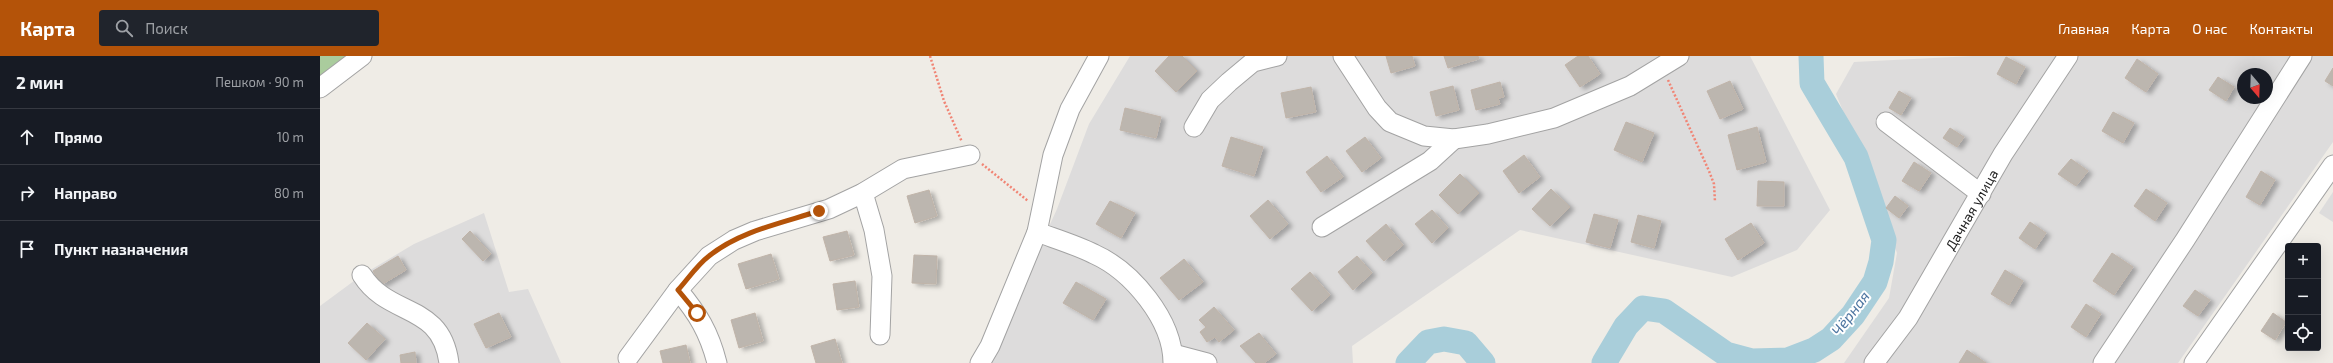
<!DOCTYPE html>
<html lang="ru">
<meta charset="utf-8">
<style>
:root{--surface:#171b24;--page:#20242c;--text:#f1f3f6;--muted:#9ea1a6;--line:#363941;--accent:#b45309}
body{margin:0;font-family:"Exo 2",sans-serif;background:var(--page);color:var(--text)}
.controls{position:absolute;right:12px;bottom:12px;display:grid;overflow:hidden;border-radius:4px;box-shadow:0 4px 16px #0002}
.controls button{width:36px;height:36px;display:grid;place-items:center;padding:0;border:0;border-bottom:1px solid var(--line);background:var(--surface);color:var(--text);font:20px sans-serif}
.compass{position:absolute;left:1917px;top:12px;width:36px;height:36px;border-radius:50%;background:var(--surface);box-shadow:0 4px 16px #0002;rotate:161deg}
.stop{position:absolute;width:12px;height:12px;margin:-9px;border:3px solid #b45309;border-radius:50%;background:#fff}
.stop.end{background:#b45309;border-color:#fff;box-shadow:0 1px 4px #0008}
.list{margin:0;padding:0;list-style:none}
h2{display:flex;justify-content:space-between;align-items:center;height:52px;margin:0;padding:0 16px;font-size:17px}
h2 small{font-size:13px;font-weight:400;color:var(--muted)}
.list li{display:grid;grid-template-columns:26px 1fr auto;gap:12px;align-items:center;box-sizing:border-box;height:56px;padding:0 16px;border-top:1px solid var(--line)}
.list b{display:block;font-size:15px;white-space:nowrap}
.list em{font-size:13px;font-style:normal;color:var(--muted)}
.icon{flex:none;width:22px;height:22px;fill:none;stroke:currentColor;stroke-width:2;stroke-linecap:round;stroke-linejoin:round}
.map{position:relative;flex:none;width:2013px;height:307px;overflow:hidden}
header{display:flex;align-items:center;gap:24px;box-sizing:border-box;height:56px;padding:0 20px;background:var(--accent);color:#fff}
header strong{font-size:19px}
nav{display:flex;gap:22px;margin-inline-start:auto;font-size:14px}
.search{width:280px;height:36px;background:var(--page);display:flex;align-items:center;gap:10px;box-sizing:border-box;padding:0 14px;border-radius:4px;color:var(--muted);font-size:15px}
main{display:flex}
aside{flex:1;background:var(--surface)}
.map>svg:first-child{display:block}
.residential{fill:#dddcdc;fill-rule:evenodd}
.forest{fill:#aacc9d}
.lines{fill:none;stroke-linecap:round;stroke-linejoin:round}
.river{stroke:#a9ceda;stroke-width:25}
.building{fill:#bcb6af;stroke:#c0b4a9;filter:url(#shadow)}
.minor-casing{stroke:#a3a3a3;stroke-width:21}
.path{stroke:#f18575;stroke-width:2.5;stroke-dasharray:2 2;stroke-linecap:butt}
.minor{stroke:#fff;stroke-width:19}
.route{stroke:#b45309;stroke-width:5}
.labels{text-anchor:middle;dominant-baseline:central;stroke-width:4;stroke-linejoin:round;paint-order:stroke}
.street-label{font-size:14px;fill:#1f1f1f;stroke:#fff}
.water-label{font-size:15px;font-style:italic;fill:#4e76a1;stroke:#fff}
</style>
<header>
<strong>Карта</strong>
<div class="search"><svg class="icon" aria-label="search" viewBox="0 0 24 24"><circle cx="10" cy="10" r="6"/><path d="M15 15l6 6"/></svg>Поиск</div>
<nav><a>Главная</a><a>Карта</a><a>О нас</a><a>Контакты</a></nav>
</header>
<main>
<aside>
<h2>2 мин<small>Пешком · 90 m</small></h2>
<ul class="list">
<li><svg class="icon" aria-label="ahead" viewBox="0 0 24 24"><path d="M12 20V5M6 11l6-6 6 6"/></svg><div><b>Прямо</b></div><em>10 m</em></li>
<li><svg class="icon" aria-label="right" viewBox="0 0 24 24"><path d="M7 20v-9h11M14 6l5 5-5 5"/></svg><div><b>Направо</b></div><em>80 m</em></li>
<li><svg class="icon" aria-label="arrive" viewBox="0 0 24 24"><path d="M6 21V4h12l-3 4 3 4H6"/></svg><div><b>Пункт назначения</b></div></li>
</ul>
</aside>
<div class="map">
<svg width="2013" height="307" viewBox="0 0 2013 307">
<defs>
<filter id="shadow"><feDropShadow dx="4.5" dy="2.5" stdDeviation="2" flood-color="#0004"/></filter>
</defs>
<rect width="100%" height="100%" fill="#efece6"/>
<g class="residential">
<polygon points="810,0 1430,0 1510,154 1477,194 1412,221 1200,174 1032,290 1033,307 667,307 737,153 769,68"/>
<path d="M 1653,0 L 2013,0 L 2013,86 L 1858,307 L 1524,307 L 1569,242 L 1577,197 L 1547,113 L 1516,38 L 1534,6 ZM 1923,18 L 1947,18 L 1947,42 L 1923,42 Z"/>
<polygon points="2013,136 2013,166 1999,157"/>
<polygon points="164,157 189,236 208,233 241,307 0,307 0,250 42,219 94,188"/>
</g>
<polygon class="forest" points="0,0 32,0 0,24"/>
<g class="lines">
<g class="river">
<polyline points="1088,307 1108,286 1124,283 1146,287 1163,307"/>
<polyline points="1284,307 1306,270 1323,252 1344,255 1406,298 1432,305 1468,304 1494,294 1511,283 1533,259 1555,226 1561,206 1564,184 1536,101 1492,27 1491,0"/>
</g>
</g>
<g class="building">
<polygon points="849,0 862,0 877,15 856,36 835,15"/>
<polygon points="1066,0 1092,0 1095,10 1071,17"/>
<polygon points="1124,0 1158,0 1159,3 1128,12"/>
<polygon points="1258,0 1268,0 1280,18 1260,31 1245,9"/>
<polygon points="1686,1 1705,11 1696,28 1677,18"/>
<polygon points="1817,3 1838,18 1826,36 1805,22"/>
<polygon points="2013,12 2013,30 2005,25"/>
<polygon points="1898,21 1914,31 1906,45 1889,34"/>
<polygon points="1410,25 1423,53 1400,63 1387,35"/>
<polygon points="1180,26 1184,41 1178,42 1180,48 1156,54 1151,34"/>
<polygon points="1133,30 1139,54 1116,60 1110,36"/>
<polygon points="991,31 996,56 966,62 961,37"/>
<polygon points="1579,35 1591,42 1581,59 1569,52"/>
<polygon points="805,52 841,61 836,82 800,74"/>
<polygon points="1793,56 1814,67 1803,87 1782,75"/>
<polygon points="1306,66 1334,77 1322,106 1294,94"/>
<polygon points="1437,71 1446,106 1417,114 1408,79"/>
<polygon points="1630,72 1644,81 1637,91 1623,82"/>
<polygon points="911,81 943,91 934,120 902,110"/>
<polygon points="1045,81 1061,102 1042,116 1026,95"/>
<polygon points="1204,99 1220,121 1199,137 1183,115"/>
<polygon points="1007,100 1023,121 1001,136 986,116"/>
<polygon points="1751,103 1768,115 1756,130 1738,118"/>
<polygon points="1594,106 1611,117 1599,135 1582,125"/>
<polygon points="1941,115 1955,124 1940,149 1926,141"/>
<polygon points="1140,118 1159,137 1138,158 1119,139"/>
<polygon points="1438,125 1464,126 1464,150 1437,150"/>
<polygon points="1231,133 1250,151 1230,170 1212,153"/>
<polygon points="1826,133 1847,147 1835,165 1814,150"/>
<polygon points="609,134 617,160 595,167 587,140"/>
<polygon points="1575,140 1588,150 1579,162 1566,152"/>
<polygon points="948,144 968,168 950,183 930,160"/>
<polygon points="790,145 815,157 801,182 776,168"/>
<polygon points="1112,154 1128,172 1112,187 1095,168"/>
<polygon points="1274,158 1298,164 1290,192 1266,186"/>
<polygon points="1318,159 1341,165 1334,192 1311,186"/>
<polygon points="1710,166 1726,177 1715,193 1699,182"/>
<polygon points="1431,167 1444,187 1418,204 1405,183"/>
<polygon points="1066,168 1083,189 1064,205 1046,185"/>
<polygon points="150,175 171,198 163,205 142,183"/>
<polygon points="527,175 534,199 510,205 503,181"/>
<polygon points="1792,197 1813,211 1794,239 1773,225"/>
<polygon points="451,198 459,223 426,233 418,208"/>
<polygon points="594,199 617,200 616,228 592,227"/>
<polygon points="78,200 86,214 61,229 53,215"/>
<polygon points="1037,200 1052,217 1033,234 1018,216"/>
<polygon points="864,203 883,226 859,244 840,222"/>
<polygon points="1685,214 1703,225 1689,249 1671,238"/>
<polygon points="990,216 1010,239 992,255 971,233"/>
<polygon points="535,225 539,251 517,254 513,228"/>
<polygon points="756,226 786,243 773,264 743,247"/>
<polygon points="1875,234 1890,244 1878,260 1863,250"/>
<polygon points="1766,248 1781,258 1766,281 1751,271"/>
<polygon points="894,251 914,274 899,286 895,281 887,286 880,276 886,271 879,264"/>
<polygon points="179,257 191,281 166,292 154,268"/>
<polygon points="435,257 443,285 419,292 411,264"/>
<polygon points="1953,257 1966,266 1955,284 1941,275"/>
<polygon points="47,267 65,283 46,304 28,287"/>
<polygon points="939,277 956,298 944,307 936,307 920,290"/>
<polygon points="515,283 522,307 496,307 491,290"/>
<polygon points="366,289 370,307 343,307 340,295"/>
<polygon points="1647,294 1666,307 1639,307"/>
<polygon points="95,296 96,307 81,307 80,299"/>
</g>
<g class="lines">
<defs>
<g id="minor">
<polyline points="1023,0 1057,52 1070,66 1104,80 1134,83 1168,78 1234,62 1310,30 1359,0"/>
<polyline points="0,32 42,0"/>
<polyline points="1566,66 1661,138"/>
<polyline points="874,71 890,44 909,26 933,6 957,0"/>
<polyline points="543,137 554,174 562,220 560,279"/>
<polyline points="1002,171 1110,105 1134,83"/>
<path d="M 717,176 C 736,183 756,189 774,198 C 812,215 853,264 853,307"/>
<path d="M 42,219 C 69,262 121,246 129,307"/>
<path d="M 358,234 C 378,258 389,276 397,307"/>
<polyline points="853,298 887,307"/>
<polyline points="308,302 358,234 389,200 414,184 435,175 509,153 543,137 583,113 650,99"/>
<polyline points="660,307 670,290 717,176 733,99 750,53 779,0"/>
<path id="s1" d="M 1554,307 L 1588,262 L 1683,98 L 1748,0"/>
<polyline points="1783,307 1865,184 1982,0"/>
<polyline points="1874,307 2013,109"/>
</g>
</defs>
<use href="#minor" class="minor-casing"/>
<g class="path">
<polyline points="610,0 624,45 642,86"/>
<polyline points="1348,24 1389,115 1394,128 1395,146"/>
<polyline points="662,108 708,145"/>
</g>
<use href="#minor" class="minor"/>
</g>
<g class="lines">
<path class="route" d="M 377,257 L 358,234 C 368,223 377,209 389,200 C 420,175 462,167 499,155"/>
</g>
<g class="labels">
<g class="street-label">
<text stroke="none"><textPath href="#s1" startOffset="182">Дачная улица</textPath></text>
</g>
<g class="water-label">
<text transform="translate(1530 257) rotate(-52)">Чёрная</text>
</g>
</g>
</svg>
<div class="controls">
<button>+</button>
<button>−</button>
<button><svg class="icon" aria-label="locate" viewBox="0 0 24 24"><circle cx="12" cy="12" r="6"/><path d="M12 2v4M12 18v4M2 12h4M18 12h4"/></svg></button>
</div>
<svg class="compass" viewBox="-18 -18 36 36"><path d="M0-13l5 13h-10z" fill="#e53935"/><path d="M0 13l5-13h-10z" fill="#9ea1a6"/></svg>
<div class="stop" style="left:377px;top:257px"></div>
<div class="stop end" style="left:499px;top:155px"></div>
</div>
</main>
